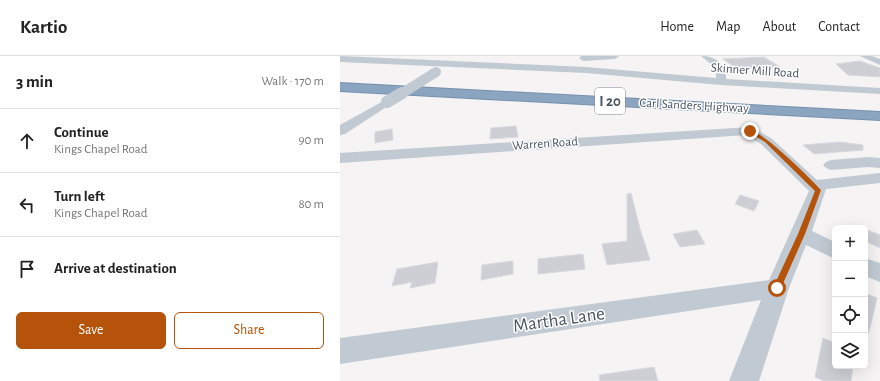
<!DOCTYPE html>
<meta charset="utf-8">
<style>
:root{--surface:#fff;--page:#f2f2f2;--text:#222;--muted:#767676;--line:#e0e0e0;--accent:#b45309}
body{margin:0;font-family:"Alegreya Sans",sans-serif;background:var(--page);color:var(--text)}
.controls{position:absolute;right:12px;bottom:12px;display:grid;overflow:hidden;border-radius:6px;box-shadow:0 4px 16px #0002}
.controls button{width:36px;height:36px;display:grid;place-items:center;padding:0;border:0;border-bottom:1px solid var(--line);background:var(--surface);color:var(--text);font:20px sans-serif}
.stop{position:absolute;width:12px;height:12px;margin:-9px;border:3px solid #b45309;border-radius:50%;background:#fff}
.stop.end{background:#b45309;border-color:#fff;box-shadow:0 1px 4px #0008}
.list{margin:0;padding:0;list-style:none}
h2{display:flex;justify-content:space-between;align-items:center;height:52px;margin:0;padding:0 16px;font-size:17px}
h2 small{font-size:13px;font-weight:400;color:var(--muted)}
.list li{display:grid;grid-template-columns:26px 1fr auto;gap:12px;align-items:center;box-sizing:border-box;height:64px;padding:0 16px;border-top:1px solid var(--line)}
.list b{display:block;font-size:15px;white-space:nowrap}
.list p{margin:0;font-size:13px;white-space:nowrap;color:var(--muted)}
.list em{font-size:13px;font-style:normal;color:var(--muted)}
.actions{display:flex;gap:8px;padding:12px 16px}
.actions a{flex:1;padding:9px 0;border:1px solid var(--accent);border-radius:6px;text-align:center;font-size:14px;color:var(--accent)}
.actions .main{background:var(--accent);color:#fff}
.icon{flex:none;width:22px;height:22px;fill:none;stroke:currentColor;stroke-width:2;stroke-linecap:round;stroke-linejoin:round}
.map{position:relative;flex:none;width:540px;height:325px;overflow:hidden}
header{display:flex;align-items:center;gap:24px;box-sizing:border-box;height:56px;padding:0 20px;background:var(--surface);border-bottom:1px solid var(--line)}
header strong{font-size:19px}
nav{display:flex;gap:22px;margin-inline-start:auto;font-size:14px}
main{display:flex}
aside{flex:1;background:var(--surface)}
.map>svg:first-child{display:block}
.building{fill:#cdcfd5;stroke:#d7d9de}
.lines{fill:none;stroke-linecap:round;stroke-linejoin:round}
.highway-casing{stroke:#7690ad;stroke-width:2}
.minor{fill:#c1cad2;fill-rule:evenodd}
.highway{fill:#8ba5c1;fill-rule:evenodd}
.minor-bridge-far1{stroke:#c1cad2;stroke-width:10}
.minor-bridge{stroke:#c1cad2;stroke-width:12}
.route{fill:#b45309}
.labels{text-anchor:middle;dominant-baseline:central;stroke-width:3;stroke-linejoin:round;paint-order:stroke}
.far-street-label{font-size:13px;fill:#4a5661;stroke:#fff}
.shield{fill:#fff;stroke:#808990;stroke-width:1}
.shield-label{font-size:15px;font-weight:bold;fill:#4a5661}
.near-street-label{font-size:19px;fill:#4a5661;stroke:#fff}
</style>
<header>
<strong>Kartio</strong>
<nav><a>Home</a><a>Map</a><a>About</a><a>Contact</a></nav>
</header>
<main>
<aside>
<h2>3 min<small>Walk · 170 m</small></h2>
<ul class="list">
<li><svg class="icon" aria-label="ahead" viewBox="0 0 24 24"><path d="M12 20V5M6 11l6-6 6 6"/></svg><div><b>Continue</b><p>Kings Chapel Road</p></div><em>90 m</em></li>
<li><svg class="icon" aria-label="left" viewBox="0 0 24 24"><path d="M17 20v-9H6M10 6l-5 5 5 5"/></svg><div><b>Turn left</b><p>Kings Chapel Road</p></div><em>80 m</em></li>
<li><svg class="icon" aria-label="arrive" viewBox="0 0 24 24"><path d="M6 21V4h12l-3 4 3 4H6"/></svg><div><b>Arrive at destination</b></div></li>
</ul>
<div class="actions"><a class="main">Save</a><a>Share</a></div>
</aside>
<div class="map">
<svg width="540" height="325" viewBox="0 0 540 325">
<rect width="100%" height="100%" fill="#f5f3f3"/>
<g class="building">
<polygon points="424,1 440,11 397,13 383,3"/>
<polygon points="520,5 540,12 540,21 508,19 496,8"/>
<polygon points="176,70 178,81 150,83 151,72"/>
<polygon points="52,73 53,84 35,87 35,76"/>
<polygon points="500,86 523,89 523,94 474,98 463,89"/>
<polygon points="291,137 300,173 310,204 267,209 262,188 287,185 287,138"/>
<polygon points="400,139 419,145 414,155 395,148"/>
<polygon points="525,173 540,179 540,192 525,185"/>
<polygon points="357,174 365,188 340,191 333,178"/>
<polygon points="243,198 245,213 198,218 198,203"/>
<polygon points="173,205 173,218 141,224 142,209"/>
<polygon points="98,206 95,227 70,232 72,226 52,230 57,213"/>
<polygon points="525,237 537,242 529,276 525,275"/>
<polygon points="483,282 495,287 495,310 513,310 511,325 484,325 475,321"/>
<polygon points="314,311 318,325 260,325 259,319"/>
</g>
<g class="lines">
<defs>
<polygon id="highway" points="0,27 540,56 540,64 0,35"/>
</defs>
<use href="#highway" class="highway-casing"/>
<g class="minor">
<path d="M 0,0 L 246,11 L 376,22 L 376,12 L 361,0 C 375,0 387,8 386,23 L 540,32 L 540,38 L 381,29 L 246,17 L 0,6 Z"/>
<polygon points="241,0 279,0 275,3 243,5 239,2"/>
<polygon points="520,0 532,0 540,3 540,9"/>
<polygon points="47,43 53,46 51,48 5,78 0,79 0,69"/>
<polygon points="410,71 431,82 477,124 540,117 540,127 486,133 472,175 495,186 495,203 466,189 449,232 419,325 389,325 421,244 0,308 0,282 429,224 469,135 421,88 407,79 0,107 0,97"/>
<polygon points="528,101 540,102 540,112 528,111 491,114 486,112 483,109 486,106 491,104"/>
<polygon points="525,202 540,207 540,226 525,220"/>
</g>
<use href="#highway" class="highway"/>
<polyline class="minor-bridge-far1" points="61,38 96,16"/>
<polyline class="minor-bridge" points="47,46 62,37"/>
</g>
<path class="route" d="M 409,74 C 422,74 471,123 481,134 L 465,178 L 441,232 L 437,236 L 433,232 L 458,178 L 475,135 L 425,86 L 409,76 Z"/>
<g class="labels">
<g class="far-street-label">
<text transform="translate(415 15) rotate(4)">Skinner Mill Road</text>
<text transform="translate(354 50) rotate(3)">Carl Sanders Highway</text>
<text transform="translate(205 88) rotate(-4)">Warren Road</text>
</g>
<rect class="shield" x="255" y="32" width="30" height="26" rx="3"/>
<g class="shield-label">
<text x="270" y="45">I 20</text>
</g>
<g class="near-street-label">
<text transform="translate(219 264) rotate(-8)">Martha Lane</text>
</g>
</g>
</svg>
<div class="controls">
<button>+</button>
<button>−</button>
<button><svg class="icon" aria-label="locate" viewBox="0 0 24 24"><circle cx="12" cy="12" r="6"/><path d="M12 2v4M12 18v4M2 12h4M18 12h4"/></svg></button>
<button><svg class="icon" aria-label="layers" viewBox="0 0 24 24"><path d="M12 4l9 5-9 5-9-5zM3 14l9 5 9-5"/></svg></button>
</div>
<div class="stop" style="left:437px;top:232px"></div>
<div class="stop end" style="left:410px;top:75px"></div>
</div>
</main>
